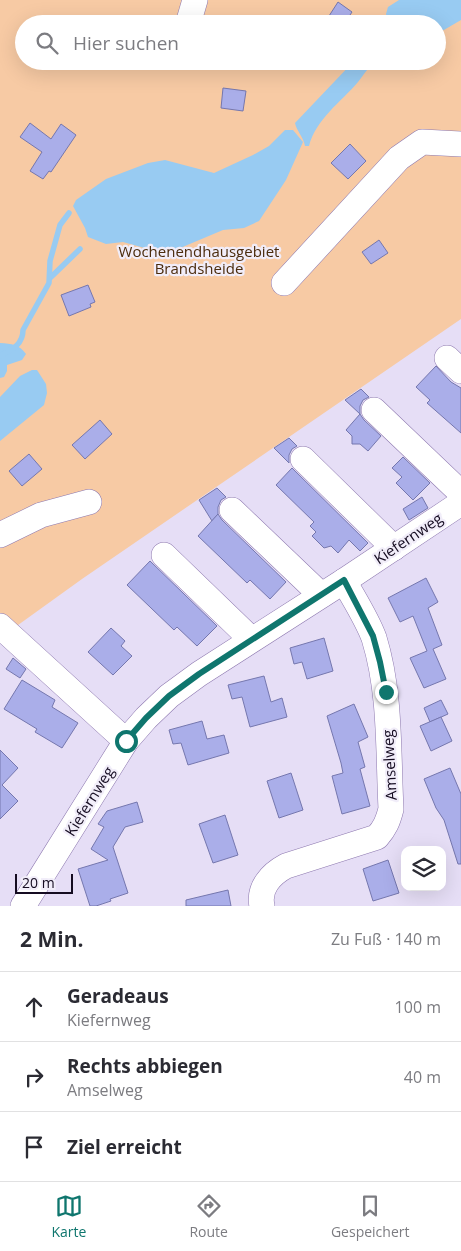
<!DOCTYPE html>
<html lang="de">
<meta charset="utf-8">
<style>
:root{--surface:#fff;--page:#f7f7f7;--text:#2b2b33;--muted:#7c7c81;--line:#e1e1e2;--accent:#0f766e}
body{margin:0;font-family:"Open Sans",sans-serif;background:var(--page);color:var(--text)}
.controls{position:absolute;right:15px;bottom:15px;display:grid;overflow:hidden;border-radius:10px;box-shadow:0 5px 20px #0002}
.controls button{width:45px;height:45px;display:grid;place-items:center;padding:0;border:0;border-bottom:1px solid var(--line);background:var(--surface);color:var(--text);font:25px sans-serif}
.scale{position:absolute;left:15px;bottom:12px;width:58px;box-sizing:border-box;padding-left:5px;border:2px solid #150c21;border-top:0;font-size:14px;line-height:18px;white-space:nowrap;color:#150c21;-webkit-text-stroke:4px #f1edf9;paint-order:stroke}
.stop{position:absolute;width:15px;height:15px;margin:-11px;border:4px solid #0f766e;border-radius:50%;background:#fff}
.stop.end{background:#0f766e;border-color:#fff;box-shadow:0 1px 5px #0008}
.list{margin:0;padding:0;list-style:none}
h2{display:flex;justify-content:space-between;align-items:center;height:65px;margin:0;padding:0 20px;font-size:21px}
h2 small{font-size:16px;font-weight:400;color:var(--muted)}
.list li{display:grid;grid-template-columns:32px 1fr auto;gap:15px;align-items:center;box-sizing:border-box;height:70px;padding:0 20px;border-top:1px solid var(--line)}
.list b{display:block;font-size:19px;white-space:nowrap}
.list p{margin:0;font-size:16px;white-space:nowrap;color:var(--muted)}
.list em{font-size:16px;font-style:normal;color:var(--muted)}
.icon{flex:none;width:28px;height:28px;fill:none;stroke:currentColor;stroke-width:2;stroke-linecap:round;stroke-linejoin:round}
.map{position:relative;flex:none;width:461px;height:906px;overflow:hidden}
.search{position:absolute;background:var(--surface);box-shadow:0 5px 20px #0002;left:15px;right:15px;top:15px;height:55px;display:flex;align-items:center;gap:12px;box-sizing:border-box;padding:0 18px;border-radius:28px;color:var(--muted);font-size:19px}
.sheet{height:275px;background:var(--surface)}
nav{display:flex;justify-content:space-around;align-items:center;box-sizing:border-box;height:70px;border-top:1px solid var(--line);background:var(--surface);font-size:14px;color:var(--muted)}
nav a{display:grid;justify-items:center;gap:2px}
nav .on{color:var(--accent)}
.map>svg:first-child{display:block}
.green{fill:#f7caa4;fill-rule:evenodd}
.water{fill:#98cbf2}
.lines{fill:none;stroke-linecap:round;stroke-linejoin:round}
.stream{stroke:#98cbf2;stroke-width:5.5}
.building{fill:#aaaee9;stroke:#7577ae}
.minor-casing{stroke:#8d78af;stroke-width:26}
.minor{stroke:#fff;stroke-width:25}
.route{stroke:#0f766e;stroke-width:6}
.labels{text-anchor:middle;dominant-baseline:central;stroke-width:4.5;stroke-linejoin:round;paint-order:stroke}
.park-label{font-size:15px;fill:#4b2c0d;stroke:#f1edf9}
.street-label{font-size:15px;fill:#150c21;stroke:#f1edf9}
</style>
<div class="map">
<svg width="461" height="906" viewBox="0 0 461 906">
<rect width="100%" height="100%" fill="#e6def6"/>
<path class="green" d="M 0,0 L 461,0 L 461,319 L 82,579 L 0,638 ZM 24,24 L 437,24 L 437,61 L 24,61 Z"/>
<g class="water">
<polygon points="399,0 461,0 461,20 437,34 437,24 388,24 386,14 388,7"/>
<path d="M 354,61 L 375,61 C 368,67 364,75 358,82 C 341,102 316,119 309,146 L 305,146 C 303,136 297,132 295,123 Z"/>
<polygon points="285,130 293,130 303,142 286,180 259,221 244,228 223,230 166,254 123,242 106,244 88,237 85,228 73,206 76,200 106,179 148,163 165,160 214,173 253,155 269,146"/>
<path d="M 0,343 C 12,344 19,344 26,354 L 22,360 L 7,365 L 7,371 L 4,377 L 0,378 Z"/>
<polygon points="32,370 37,370 46,384 47,393 44,405 0,441 0,397 20,376"/>
</g>
<g class="lines">
<g class="stream">
<polyline points="50,278 80,249"/>
<path d="M 0,356 C 11,350 23,345 23,330 L 49,283 L 50,261 L 60,225 L 69,213"/>
</g>
</g>
<g class="building">
<polygon points="338,2 352,12 344,24 340,24 329,16"/>
<polygon points="223,88 246,91 243,111 221,108"/>
<polygon points="30,123 51,139 61,124 76,135 51,172 49,171 43,179 30,171 42,152 20,137"/>
<polygon points="350,144 366,161 348,179 331,163"/>
<polygon points="379,240 388,253 371,264 362,252"/>
<polygon points="88,285 95,302 90,304 91,307 69,316 61,295"/>
<polygon points="436,366 451,382 461,388 461,433 427,403 430,400 416,387"/>
<polygon points="361,389 369,397 363,400 360,406 360,414 364,420 381,436 368,451 360,444 352,444 352,436 346,430 360,414 345,400"/>
<polygon points="100,420 112,434 85,459 72,445"/>
<polygon points="289,438 297,446 292,449 289,455 289,463 274,448"/>
<polygon points="29,454 42,469 22,486 9,471"/>
<polygon points="403,457 430,483 413,500 396,483 402,477 392,468"/>
<polygon points="292,468 368,543 360,551 349,540 338,553 331,546 324,548 312,536 316,532 310,526 314,522 276,485"/>
<polygon points="217,488 226,497 221,500 218,507 218,514 212,521 199,500"/>
<polygon points="422,497 428,508 409,520 403,509"/>
<polygon points="218,514 222,520 286,582 270,599 250,580 247,583 198,536"/>
<polygon points="150,561 217,626 197,646 177,627 174,630 127,585"/>
<polygon points="426,578 438,602 428,608 442,645 433,649 446,679 424,688 410,658 427,651 413,616 400,622 388,598"/>
<polygon points="111,628 125,641 121,646 132,656 113,675 88,652"/>
<polygon points="324,638 333,671 307,679 302,662 294,664 290,648"/>
<polygon points="13,658 26,669 20,678 6,669"/>
<polygon points="264,676 271,702 282,698 287,717 250,727 242,697 232,699 228,685"/>
<polygon points="22,680 55,700 52,707 78,723 62,748 35,732 37,729 4,709"/>
<polygon points="441,700 448,714 430,722 424,708"/>
<polygon points="354,704 368,737 358,742 365,767 360,769 370,806 342,814 332,776 343,773 341,763 327,716"/>
<polygon points="441,717 452,741 431,751 420,726"/>
<polygon points="202,721 207,739 224,735 229,753 188,765 181,743 173,744 169,730"/>
<polygon points="0,750 18,768 2,785 18,801 0,819"/>
<polygon points="450,768 461,794 461,864 458,864 444,820 436,808 424,779"/>
<polygon points="291,773 303,810 279,818 267,781"/>
<polygon points="137,802 143,822 125,827 113,847 128,893 110,899 111,901 96,906 90,906 78,869 108,860 91,849 104,827 98,824 107,811"/>
<polygon points="225,815 238,855 213,863 199,824"/>
<polygon points="388,860 399,893 373,901 363,869"/>
<polygon points="228,890 231,906 186,906 186,900"/>
</g>
<g class="lines">
<defs>
<g id="minor">
<polyline points="188,24 195,0"/>
<polyline points="284,283 399,158 422,142 461,144"/>
<polyline points="447,358 461,371"/>
<polyline points="374,410 461,493"/>
<polyline points="303,459 394,548"/>
<polyline points="232,510 321,595"/>
<polyline points="0,535 41,515 89,502"/>
<polyline points="164,555 251,639"/>
<polyline points="0,626 126,741"/>
<polyline points="23,906 126,741 146,718 169,696 199,674 344,581 461,503"/>
<path d="M 262,906 C 258,888 271,874 286,866 L 377,837 C 385,828 388,821 391,809 C 388,752 391,693 374,638 C 367,619 354,599 344,581"/>
</g>
</defs>
<use href="#minor" class="minor-casing"/>
<use href="#minor" class="minor"/>
</g>
<g class="lines">
<polyline class="route" points="126,741 146,718 169,696 199,674 344,580 373,636 380,662 386,692"/>
</g>
<g class="labels">
<g class="park-label">
<text x="199" y="251">Wochenendhausgebiet<tspan x="199" dy="17">Brandsheide</tspan></text>
</g>
<g class="street-label">
<text transform="translate(408 538) rotate(-34)">Kiefernweg</text>
<text transform="translate(389 765) rotate(-93)">Amselweg</text>
<text transform="translate(89 801) rotate(-58)">Kiefernweg</text>
</g>
</g>
</svg>
<div class="controls">
<button><svg class="icon" aria-label="layers" viewBox="0 0 24 24"><path d="M12 4l9 5-9 5-9-5zM3 14l9 5 9-5"/></svg></button>
</div>
<div class="scale">20 m</div>
<div class="stop" style="left:126px;top:741px"></div>
<div class="stop end" style="left:386px;top:692px"></div>
<div class="search"><svg class="icon" aria-label="search" viewBox="0 0 24 24"><circle cx="10" cy="10" r="6"/><path d="M15 15l6 6"/></svg>Hier suchen</div>
</div>
<section class="sheet">
<h2>2 Min.<small>Zu Fuß · 140 m</small></h2>
<ul class="list">
<li><svg class="icon" aria-label="ahead" viewBox="0 0 24 24"><path d="M12 20V5M6 11l6-6 6 6"/></svg><div><b>Geradeaus</b><p>Kiefernweg</p></div><em>100 m</em></li>
<li><svg class="icon" aria-label="right" viewBox="0 0 24 24"><path d="M7 20v-9h11M14 6l5 5-5 5"/></svg><div><b>Rechts abbiegen</b><p>Amselweg</p></div><em>40 m</em></li>
<li><svg class="icon" aria-label="arrive" viewBox="0 0 24 24"><path d="M6 21V4h12l-3 4 3 4H6"/></svg><div><b>Ziel erreicht</b></div></li>
</ul>
</section>
<nav>
<a class="on"><svg class="icon" aria-label="map" viewBox="0 0 24 24"><path d="M3 6l6-2 6 2 6-2v14l-6 2-6-2-6 2zM9 4v14M15 6v14"/></svg>Karte</a>
<a><svg class="icon" aria-label="directions" viewBox="0 0 24 24"><path d="M12 3l9 9-9 9-9-9zM9 14v-3h6M13 9l2 2-2 2"/></svg>Route</a>
<a><svg class="icon" aria-label="saved" viewBox="0 0 24 24"><path d="M7 4h10v16l-5-4-5 4z"/></svg>Gespeichert</a>
</nav>
